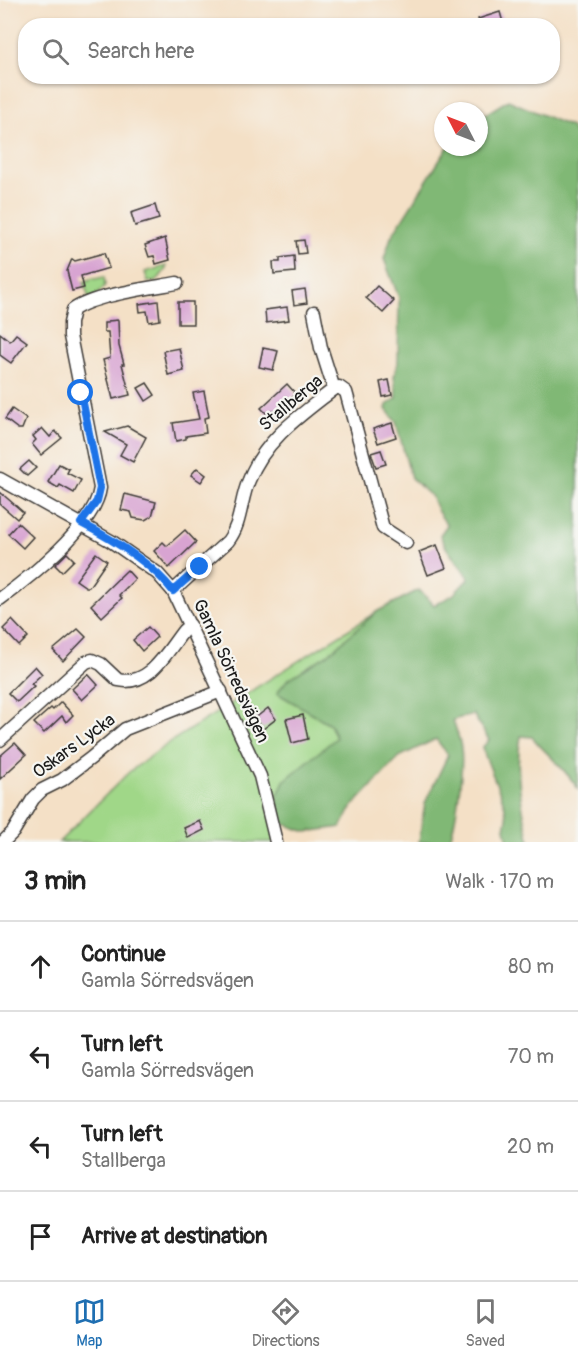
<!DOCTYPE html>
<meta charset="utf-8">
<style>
:root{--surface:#fff;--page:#f6f6f6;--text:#222;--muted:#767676;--line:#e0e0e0;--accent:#1f6fb2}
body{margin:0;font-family:Pangolin,sans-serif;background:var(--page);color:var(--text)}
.compass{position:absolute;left:434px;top:102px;width:54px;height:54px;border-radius:50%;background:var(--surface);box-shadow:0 2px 4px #0004;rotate:312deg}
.stop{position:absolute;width:18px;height:18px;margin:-14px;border:4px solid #1a73e8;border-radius:50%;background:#fff}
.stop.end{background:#1a73e8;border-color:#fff;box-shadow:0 2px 6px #0008}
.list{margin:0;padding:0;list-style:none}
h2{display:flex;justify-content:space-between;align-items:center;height:78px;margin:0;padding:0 24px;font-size:26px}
h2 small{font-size:20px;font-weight:400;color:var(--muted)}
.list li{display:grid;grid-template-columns:39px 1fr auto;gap:18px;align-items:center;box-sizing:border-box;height:90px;padding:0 24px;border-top:2px solid var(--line)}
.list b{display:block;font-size:22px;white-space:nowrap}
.list p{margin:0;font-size:20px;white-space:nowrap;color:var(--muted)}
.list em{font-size:20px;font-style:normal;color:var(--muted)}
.icon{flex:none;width:33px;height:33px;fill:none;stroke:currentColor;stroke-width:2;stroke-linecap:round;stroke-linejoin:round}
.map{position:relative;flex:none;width:578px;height:842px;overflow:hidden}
.search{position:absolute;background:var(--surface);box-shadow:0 2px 4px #0004;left:18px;right:18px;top:18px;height:66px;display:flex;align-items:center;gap:15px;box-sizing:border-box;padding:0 21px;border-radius:24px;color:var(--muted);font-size:22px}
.sheet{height:438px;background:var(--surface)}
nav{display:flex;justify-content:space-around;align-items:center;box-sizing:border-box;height:84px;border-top:2px solid var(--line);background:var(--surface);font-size:16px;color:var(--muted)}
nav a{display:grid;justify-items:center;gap:3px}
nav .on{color:var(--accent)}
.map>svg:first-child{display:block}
.green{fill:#a0d788;stroke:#5e7a52;stroke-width:1.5}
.forest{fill:#80b874;stroke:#4e6a48;stroke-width:1.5}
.building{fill:#d8a4d2}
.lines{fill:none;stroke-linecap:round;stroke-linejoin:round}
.street-casing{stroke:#3c3936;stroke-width:15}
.street{stroke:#fff;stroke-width:12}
.route{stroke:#1a73e8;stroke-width:8}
.labels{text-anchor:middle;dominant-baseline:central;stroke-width:4.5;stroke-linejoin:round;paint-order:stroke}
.street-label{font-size:18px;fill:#1c1c1c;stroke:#f6f6f2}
</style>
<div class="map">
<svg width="578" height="842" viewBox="0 0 578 842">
<rect width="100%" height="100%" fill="#f6f6f2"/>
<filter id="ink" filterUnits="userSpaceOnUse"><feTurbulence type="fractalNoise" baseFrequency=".0167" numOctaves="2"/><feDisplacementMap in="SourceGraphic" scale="12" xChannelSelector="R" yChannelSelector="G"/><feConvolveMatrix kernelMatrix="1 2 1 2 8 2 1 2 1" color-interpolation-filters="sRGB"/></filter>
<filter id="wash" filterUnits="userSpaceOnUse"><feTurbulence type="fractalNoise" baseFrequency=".008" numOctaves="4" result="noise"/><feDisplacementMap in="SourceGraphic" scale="24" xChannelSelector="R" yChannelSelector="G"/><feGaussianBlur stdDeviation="1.35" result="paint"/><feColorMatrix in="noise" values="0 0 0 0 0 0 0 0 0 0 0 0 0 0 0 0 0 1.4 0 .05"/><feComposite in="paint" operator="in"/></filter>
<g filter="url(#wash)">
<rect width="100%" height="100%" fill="#f4e0c6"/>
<g class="green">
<polygon points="166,266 166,269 156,282 148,282 145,272"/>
<polygon points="104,277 105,286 96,296 89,299 84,282 93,278 95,279"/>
<polygon points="378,611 327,655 287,680 277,693 330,724 336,738 277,797 284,842 59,842 129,772 173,740"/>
</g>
<path class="forest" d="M 508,100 L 571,127 L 578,140 L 578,789 C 566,769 547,755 532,737 L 521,736 C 514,771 522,808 530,842 L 508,842 L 505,828 L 507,819 L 504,803 L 482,748 L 489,740 L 473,714 L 453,720 C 456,729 460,739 461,748 C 464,768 456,824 449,842 L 419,842 L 425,803 L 448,755 L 436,739 L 399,757 L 353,806 L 341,827 L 306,832 L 281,823 L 277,797 L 284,781 L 336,738 L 330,724 L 277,693 L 287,680 L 327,655 L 378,611 L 419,590 L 434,605 L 453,595 L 469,578 C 460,564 445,551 440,535 L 447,525 L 438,512 L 431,496 L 411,478 L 396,422 L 386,409 L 387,405 L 397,398 L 394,377 L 398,362 L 399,298 L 384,259 L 391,237 L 448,147 L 479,147 L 479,118 Z"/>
<g id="blocks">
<g class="building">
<polygon points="500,12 504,26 480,26 478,19"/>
<polygon points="155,205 159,219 135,226 131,213"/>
<polygon points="165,238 170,260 156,264 154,256 149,257 145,245"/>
<polygon points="304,240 306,253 298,254 296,241"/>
<polygon points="104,253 109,268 81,276 84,288 72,291 67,271 72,259 75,261"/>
<polygon points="294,256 295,272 274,274 273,262 280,262 280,258"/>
<polygon points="377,286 394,301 383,313 366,298"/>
<polygon points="305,289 307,303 294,305 292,291"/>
<polygon points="158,301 160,320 149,322 147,311 140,312 139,304"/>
<rect x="178" y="302" width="15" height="22"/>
<polygon points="287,307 289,320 266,323 265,310"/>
<polygon points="118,320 119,346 124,364 122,364 130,395 113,399 103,360 110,358 108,332 104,332 104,323 108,323 108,321"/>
<polygon points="0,333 10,341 16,334 27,342 11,363 0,355"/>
<polygon points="179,348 184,371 168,375 163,351"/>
<polygon points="263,348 278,351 273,370 259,367"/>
<polygon points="389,380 392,395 383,397 380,382"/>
<polygon points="147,383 155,395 146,401 138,388"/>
<polygon points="287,384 296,394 276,413 273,411 269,416 261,408"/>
<polygon points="204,391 209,417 204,418 206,433 186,436 186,439 176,441 173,423 199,419 193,393"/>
<polygon points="12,409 26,419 22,429 18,429 5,419"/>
<polygon points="392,423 396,437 378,443 373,429"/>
<polygon points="127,426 146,437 133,462 120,455 126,444 105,432"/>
<polygon points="42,428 50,437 55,431 62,438 41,455 32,444 36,440 33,436"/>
<polygon points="381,450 386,464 376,467 371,453"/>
<polygon points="29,461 36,468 27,476 20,469"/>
<polygon points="59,464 69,469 67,473 81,480 74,493 60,485 58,488 48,482"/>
<polygon points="197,468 206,475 201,482 191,475"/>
<polygon points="0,492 23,512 17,519 0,504"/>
<polygon points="125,494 156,502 152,516 145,520 133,518 131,512 121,510"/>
<polygon points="18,523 33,537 23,548 8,534"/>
<polygon points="185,530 196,542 169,568 154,551 163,542 167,546"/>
<polygon points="437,545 446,568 428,575 419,552"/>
<polygon points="67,553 74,560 62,572 55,565"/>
<polygon points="96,553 107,561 89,587 86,587 76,580"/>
<polygon points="127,570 135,579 119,595 122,598 102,617 91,605"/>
<polygon points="12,620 28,637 19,646 3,629"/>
<polygon points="148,627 157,637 142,651 133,640"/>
<polygon points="78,629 86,637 63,661 53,650"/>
<polygon points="35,666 42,674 31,684 34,686 17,702 8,693"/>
<polygon points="88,674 98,685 82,700 72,689"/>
<polygon points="61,702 73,715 66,722 62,716 44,733 34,723 51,708 53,710"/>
<polygon points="268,708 276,719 263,729 254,719"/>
<polygon points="303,715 308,739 292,743 286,719"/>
<polygon points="15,743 26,755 0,779 0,756"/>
<polygon points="200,821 204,830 188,838 184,828"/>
</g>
</g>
</g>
<g filter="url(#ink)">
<use href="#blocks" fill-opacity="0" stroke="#3c3936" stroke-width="1.5"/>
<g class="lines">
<defs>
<g id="street">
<polyline points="314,312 321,348 334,389"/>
<polyline points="0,479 111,541 157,573 173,591 260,776 276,842"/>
<path d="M 173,591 L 228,541 C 242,523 240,500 249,480 C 265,439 301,415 334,389 L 339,387 L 346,392 L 383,528 L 406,543"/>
<path d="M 0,599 C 30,577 95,526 100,488 L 70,336 L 70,323 L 73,310 C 93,295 151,288 177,283"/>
<path d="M 0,740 L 86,662 L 92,660 L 101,664 L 118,680 C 150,687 167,651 184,630 L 190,625"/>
<polyline points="3,842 13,832 33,799 42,790 62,780 91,758 125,729 221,691"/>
</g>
</defs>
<use href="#street" class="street-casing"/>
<use href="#street" class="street"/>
</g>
</g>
<g class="lines" filter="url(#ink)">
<path class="route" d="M 81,393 L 100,488 L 97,501 L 81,523 C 114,540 151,562 173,591 L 200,567"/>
</g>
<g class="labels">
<g class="street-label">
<text transform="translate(291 403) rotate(-40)">Stallberga</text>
<text transform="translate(231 671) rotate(65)">Gamla Sörredsvägen</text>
<text transform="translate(74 746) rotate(-36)">Oskars Lycka</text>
</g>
</g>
</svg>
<svg class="compass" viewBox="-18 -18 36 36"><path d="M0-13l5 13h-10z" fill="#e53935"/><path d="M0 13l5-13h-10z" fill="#767676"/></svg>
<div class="stop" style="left:81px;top:393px"></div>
<div class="stop end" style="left:200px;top:567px"></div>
<div class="search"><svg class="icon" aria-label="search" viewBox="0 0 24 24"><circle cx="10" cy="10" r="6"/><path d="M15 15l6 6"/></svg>Search here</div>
</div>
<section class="sheet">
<h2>3 min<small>Walk · 170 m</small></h2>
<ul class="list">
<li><svg class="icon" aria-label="ahead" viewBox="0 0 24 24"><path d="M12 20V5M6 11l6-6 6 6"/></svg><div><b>Continue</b><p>Gamla Sörredsvägen</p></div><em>80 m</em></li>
<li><svg class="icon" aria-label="left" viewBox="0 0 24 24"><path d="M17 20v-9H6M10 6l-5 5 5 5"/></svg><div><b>Turn left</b><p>Gamla Sörredsvägen</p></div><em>70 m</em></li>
<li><svg class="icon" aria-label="left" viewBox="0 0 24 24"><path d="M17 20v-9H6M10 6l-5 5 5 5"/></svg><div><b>Turn left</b><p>Stallberga</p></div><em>20 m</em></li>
<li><svg class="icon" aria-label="arrive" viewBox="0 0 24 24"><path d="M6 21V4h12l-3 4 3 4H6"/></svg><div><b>Arrive at destination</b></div></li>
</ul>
</section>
<nav>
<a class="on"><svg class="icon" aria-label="map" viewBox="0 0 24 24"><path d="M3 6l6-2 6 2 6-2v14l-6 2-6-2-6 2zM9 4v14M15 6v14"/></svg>Map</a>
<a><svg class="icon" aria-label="directions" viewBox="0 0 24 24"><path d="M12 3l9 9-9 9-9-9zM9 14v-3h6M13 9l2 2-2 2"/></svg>Directions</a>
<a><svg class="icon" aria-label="saved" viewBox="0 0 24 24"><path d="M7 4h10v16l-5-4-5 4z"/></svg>Saved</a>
</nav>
